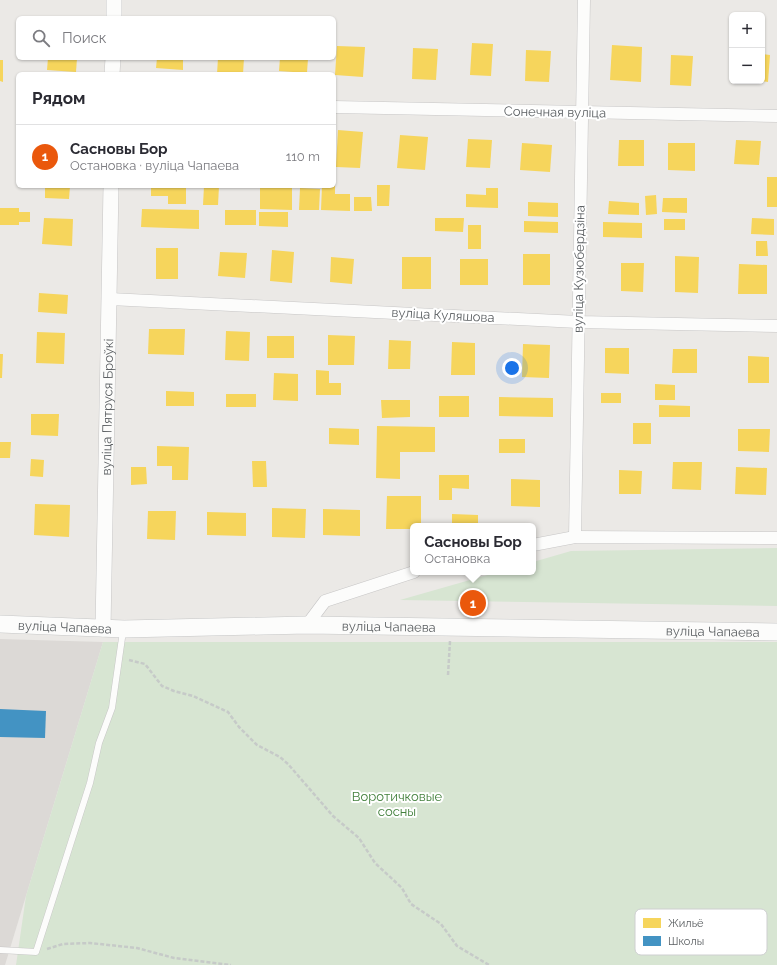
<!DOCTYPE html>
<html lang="ru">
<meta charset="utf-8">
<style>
:root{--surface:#fff;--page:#f2f2f3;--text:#2b2b33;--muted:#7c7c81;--line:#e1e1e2;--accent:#ea580c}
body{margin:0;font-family:Raleway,sans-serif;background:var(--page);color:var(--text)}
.controls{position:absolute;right:12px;top:12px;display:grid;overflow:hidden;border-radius:6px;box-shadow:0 1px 3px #0004}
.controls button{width:36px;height:36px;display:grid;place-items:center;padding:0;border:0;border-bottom:1px solid var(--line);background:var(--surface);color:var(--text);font:20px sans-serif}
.you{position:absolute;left:512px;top:368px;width:14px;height:14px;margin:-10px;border:3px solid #fff;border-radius:50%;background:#1a73e8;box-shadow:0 0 0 6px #1a73e833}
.badge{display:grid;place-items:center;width:26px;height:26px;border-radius:50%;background:var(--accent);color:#fff;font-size:13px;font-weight:700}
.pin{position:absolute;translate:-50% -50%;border:2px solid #fff;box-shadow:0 1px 4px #0006}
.popup{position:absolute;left:410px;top:523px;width:126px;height:52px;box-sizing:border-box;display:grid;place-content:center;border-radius:6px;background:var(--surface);filter:drop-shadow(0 1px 3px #0005);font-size:13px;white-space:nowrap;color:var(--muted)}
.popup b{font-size:15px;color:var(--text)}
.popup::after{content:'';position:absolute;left:50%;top:100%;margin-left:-8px;border:8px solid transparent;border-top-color:var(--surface)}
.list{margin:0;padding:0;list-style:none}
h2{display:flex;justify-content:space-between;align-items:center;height:52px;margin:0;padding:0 16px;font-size:17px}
h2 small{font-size:13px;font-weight:400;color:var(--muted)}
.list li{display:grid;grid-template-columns:26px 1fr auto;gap:12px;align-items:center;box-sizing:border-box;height:64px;padding:0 16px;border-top:1px solid var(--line)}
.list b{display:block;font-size:15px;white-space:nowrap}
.list p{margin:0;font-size:13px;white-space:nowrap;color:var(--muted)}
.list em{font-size:13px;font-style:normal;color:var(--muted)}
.icon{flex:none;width:22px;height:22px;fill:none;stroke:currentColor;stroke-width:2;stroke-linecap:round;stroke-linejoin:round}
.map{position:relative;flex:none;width:777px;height:965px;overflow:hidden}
.search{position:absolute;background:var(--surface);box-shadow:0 1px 3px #0004;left:16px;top:16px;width:320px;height:44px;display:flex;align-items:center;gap:10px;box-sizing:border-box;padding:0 14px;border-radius:6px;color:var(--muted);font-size:15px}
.panel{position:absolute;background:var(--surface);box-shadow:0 1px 3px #0004;left:16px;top:72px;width:320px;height:116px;border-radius:6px}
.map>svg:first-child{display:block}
.education{fill:#dcd9d6}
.green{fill:#d7e5d2}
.homes{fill:#f6d55c}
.schools{fill:#4393c3}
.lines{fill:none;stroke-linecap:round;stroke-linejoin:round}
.service-casing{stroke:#c7c6c6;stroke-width:7}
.minor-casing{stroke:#c7c6c6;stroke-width:13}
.tertiary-casing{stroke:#c7c6c6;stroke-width:16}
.secondary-casing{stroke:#c6c7c7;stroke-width:18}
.path{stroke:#c6cac8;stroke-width:2.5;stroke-dasharray:4 2;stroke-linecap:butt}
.service{stroke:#fcfcfb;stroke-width:6}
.minor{stroke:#fcfcfb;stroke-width:12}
.tertiary{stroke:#fcfcfb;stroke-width:15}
.secondary{stroke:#fcfcfb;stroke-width:17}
.labels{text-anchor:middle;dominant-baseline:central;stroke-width:4;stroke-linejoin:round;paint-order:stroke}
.street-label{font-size:13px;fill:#5c6063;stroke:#fff}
.park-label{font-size:13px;fill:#43803d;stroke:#fff}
.key{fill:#fff;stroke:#cecfd0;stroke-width:1}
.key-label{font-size:11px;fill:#5c6063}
</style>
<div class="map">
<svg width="777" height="965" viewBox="0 0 777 965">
<rect width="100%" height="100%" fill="#ebe9e6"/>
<polygon class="education" points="0,639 103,642 5,965 0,965"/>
<g class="green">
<polygon points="777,548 777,606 400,600 498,572 533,572 533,562 571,551"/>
<polygon points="103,642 777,642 777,965 16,965 26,896"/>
</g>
<g class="homes">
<polygon points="472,43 493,44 491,76 470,75"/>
<polygon points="612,45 642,47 641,82 610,80"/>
<polygon points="337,46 365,47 363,77 335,75"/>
<polygon points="413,48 438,49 436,80 412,79"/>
<polygon points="526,50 551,51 549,82 525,81"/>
<polygon points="762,54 770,55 768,82 762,81"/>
<polygon points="671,55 693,56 691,86 670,85"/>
<polygon points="48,58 77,58 76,72 47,70"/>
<polygon points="157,58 183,58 183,70 156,68"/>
<polygon points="218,58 244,58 243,74 217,74"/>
<polygon points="280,58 308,58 307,73 279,71"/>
<polygon points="0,60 3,60 3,82 0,81"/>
<polygon points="338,130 363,132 360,168 336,167"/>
<polygon points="400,135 428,137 425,170 397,168"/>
<polygon points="468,139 492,140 490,168 466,167"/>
<polygon points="619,140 644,140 644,166 618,166"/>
<polygon points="736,140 761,141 759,165 734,164"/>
<polygon points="522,143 552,145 550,172 520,170"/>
<polygon points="668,143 695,143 695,171 668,170"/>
<rect x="767" y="177" width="10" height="30"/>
<polygon points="377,185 390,185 389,206 377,206"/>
<polygon points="45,186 70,186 69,199 45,198"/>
<polygon points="151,186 186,186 186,204 168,204 168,196 151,196"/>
<polygon points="204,186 219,186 218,205 203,205"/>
<polygon points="322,186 335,186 335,194 350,194 350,211 321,210"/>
<polygon points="260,188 292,188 292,210 260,209"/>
<polygon points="300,188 320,189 319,210 299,210"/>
<polygon points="486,188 498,188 498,208 466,207 466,194 486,195"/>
<polygon points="656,195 657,214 646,215 645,196"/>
<polygon points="354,197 371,197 372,211 354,211"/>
<polygon points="663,198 687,198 687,213 662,212"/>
<polygon points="609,201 639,203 639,215 608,214"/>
<polygon points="528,202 558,203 558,217 528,216"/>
<polygon points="0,208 19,208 19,212 30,212 30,222 19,222 19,225 0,225"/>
<polygon points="142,209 199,210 199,229 141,227"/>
<rect x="225" y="210" width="31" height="15"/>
<polygon points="259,212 288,212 288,227 259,226"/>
<polygon points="44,218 73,219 72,246 42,244"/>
<polygon points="435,218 464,218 463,232 435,231"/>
<polygon points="752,218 774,219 774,235 751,234"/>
<rect x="664" y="219" width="21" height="11"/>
<polygon points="524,221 558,222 558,233 524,232"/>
<polygon points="603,222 642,223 642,238 603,237"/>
<rect x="468" y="225" width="13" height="24"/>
<polygon points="756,241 767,241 768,256 756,256"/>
<rect x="156" y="248" width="22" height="31"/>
<polygon points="272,250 294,252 292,283 270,281"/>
<polygon points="220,252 247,253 245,278 218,276"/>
<rect x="523" y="254" width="27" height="31"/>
<polygon points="675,256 699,257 698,293 675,292"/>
<polygon points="331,257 354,259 352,284 330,282"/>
<rect x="402" y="257" width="29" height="32"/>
<rect x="460" y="259" width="28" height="26"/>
<polygon points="621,263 644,263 643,292 621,291"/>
<polygon points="739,264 767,265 767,294 738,294"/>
<polygon points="39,293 68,295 67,314 38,312"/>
<polygon points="149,329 185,329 184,355 148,354"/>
<polygon points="226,331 250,332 249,361 225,360"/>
<polygon points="37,332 65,333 64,364 36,363"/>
<polygon points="328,335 355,336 354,365 328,365"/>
<rect x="267" y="336" width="27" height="22"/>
<polygon points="389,340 411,341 410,369 388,369"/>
<polygon points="452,342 475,343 475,375 451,375"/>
<polygon points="523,344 550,345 549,378 522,377"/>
<polygon points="605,348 629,348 629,374 605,373"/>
<polygon points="673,349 697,349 697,373 672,373"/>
<polygon points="0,354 3,354 2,378 0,378"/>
<polygon points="748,356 769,357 769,383 748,383"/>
<polygon points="316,370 329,371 329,383 341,383 341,395 316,395"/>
<polygon points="274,373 298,374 298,401 273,400"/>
<polygon points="655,384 675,385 675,400 655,400"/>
<polygon points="166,391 194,392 194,406 166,406"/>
<rect x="601" y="393" width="20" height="10"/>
<rect x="226" y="394" width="30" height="13"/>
<rect x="439" y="396" width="30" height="21"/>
<polygon points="499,397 553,398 553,417 499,416"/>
<polygon points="381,400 410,400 410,417 382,418"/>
<polygon points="659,405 690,406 690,417 659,417"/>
<polygon points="31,414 59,414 58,436 31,435"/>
<rect x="633" y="423" width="18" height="21"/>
<polygon points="377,426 435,427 435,452 400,452 400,479 376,478"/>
<polygon points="329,428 359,429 359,445 329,444"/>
<polygon points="738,429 770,429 769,452 738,451"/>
<rect x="499" y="439" width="26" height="14"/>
<polygon points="0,442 11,442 10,458 0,458"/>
<polygon points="157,446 189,447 188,480 172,480 172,466 157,466"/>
<polygon points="31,459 44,460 43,477 30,476"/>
<polygon points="252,461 266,461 267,487 253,487"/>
<polygon points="673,462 702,462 701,490 672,489"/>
<polygon points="131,467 146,467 147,484 131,485"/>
<polygon points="736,467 767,468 766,495 735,494"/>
<polygon points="619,470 642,471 641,494 619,494"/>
<polygon points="439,475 469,475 469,489 452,488 452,500 439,500"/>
<polygon points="511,479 540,480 540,507 511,506"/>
<polygon points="387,496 421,496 421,526 413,526 413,529 386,529"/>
<polygon points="35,504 70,505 69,537 34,535"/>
<polygon points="272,508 306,509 305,538 272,537"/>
<polygon points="323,509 360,510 360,536 323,535"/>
<polygon points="148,511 176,511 175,540 147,539"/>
<polygon points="207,512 246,513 246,536 207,535"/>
<polygon points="452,514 478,515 478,526 452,526"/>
</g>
<polygon class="schools" points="0,709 46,711 45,738 0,737"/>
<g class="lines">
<defs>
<polyline id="service" points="0,950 36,952 90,783 99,743 112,708 123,631"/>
<g id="minor">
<polyline points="334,107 777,116"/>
<polyline points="110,299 578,322 777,326"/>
<polyline points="575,537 584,0"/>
<polyline points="533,545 575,537 777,538"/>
<polyline points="307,625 325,601 414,572"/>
</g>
<g id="tertiary">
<polyline points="114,18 114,0"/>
<polyline points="112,74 113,58"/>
<path id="s1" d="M 103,629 L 111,186"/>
</g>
<g id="secondary">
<path id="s2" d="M 0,624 L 124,629 L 307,625 L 777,632"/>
</g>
</defs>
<use href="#service" class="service-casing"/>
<use href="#minor" class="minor-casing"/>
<use href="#tertiary" class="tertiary-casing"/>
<use href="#secondary" class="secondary-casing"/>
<g class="path">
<polyline points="129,660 145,664 162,686 174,691 193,696 228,712 239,727 257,745 280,757 288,764 333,816 359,838 375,863 402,888 411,904 441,924 457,946 489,965"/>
<polyline points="448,675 450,641"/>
<polyline points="47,949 63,944 90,943 137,948 174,958 231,965"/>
</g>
<use href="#service" class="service"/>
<use href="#minor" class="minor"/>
<use href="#tertiary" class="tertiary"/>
<use href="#secondary" class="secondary"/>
</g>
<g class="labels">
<g class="street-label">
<text transform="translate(555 112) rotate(1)">Сонечная вуліца</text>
<text transform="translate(579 269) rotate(-89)">вуліца Кузюбердзіна</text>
<text transform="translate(443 315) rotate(3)">вуліца Куляшова</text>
<text stroke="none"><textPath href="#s1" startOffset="222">вуліца Пятруся Броўкі</textPath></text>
<text stroke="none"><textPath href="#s2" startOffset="389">вуліца Чапаева</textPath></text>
<text stroke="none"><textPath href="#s2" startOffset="65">вуліца Чапаева</textPath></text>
<text stroke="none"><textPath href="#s2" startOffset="713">вуліца Чапаева</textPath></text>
</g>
<g class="park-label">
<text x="397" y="796">Воротичковые<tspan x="397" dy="15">сосны</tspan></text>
</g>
</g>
<rect x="635" y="909" width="132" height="46" rx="6" class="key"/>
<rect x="643" y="918" width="18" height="10" fill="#f6d55c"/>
<rect x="643" y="936" width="18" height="10" fill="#4393c3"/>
<g class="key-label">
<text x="668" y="927">Жильё</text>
<text x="668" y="945">Школы</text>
</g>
</svg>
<div class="controls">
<button>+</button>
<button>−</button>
</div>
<div class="you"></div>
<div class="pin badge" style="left:473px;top:603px">1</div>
<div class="popup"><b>Сасновы Бор</b>Остановка</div>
<div class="search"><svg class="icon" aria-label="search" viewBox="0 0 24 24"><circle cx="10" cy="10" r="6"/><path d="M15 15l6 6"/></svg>Поиск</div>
<section class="panel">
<h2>Рядом<small></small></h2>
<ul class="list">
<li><span class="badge">1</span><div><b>Сасновы Бор</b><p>Остановка · вуліца Чапаева</p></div><em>110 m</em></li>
</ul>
</section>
</div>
